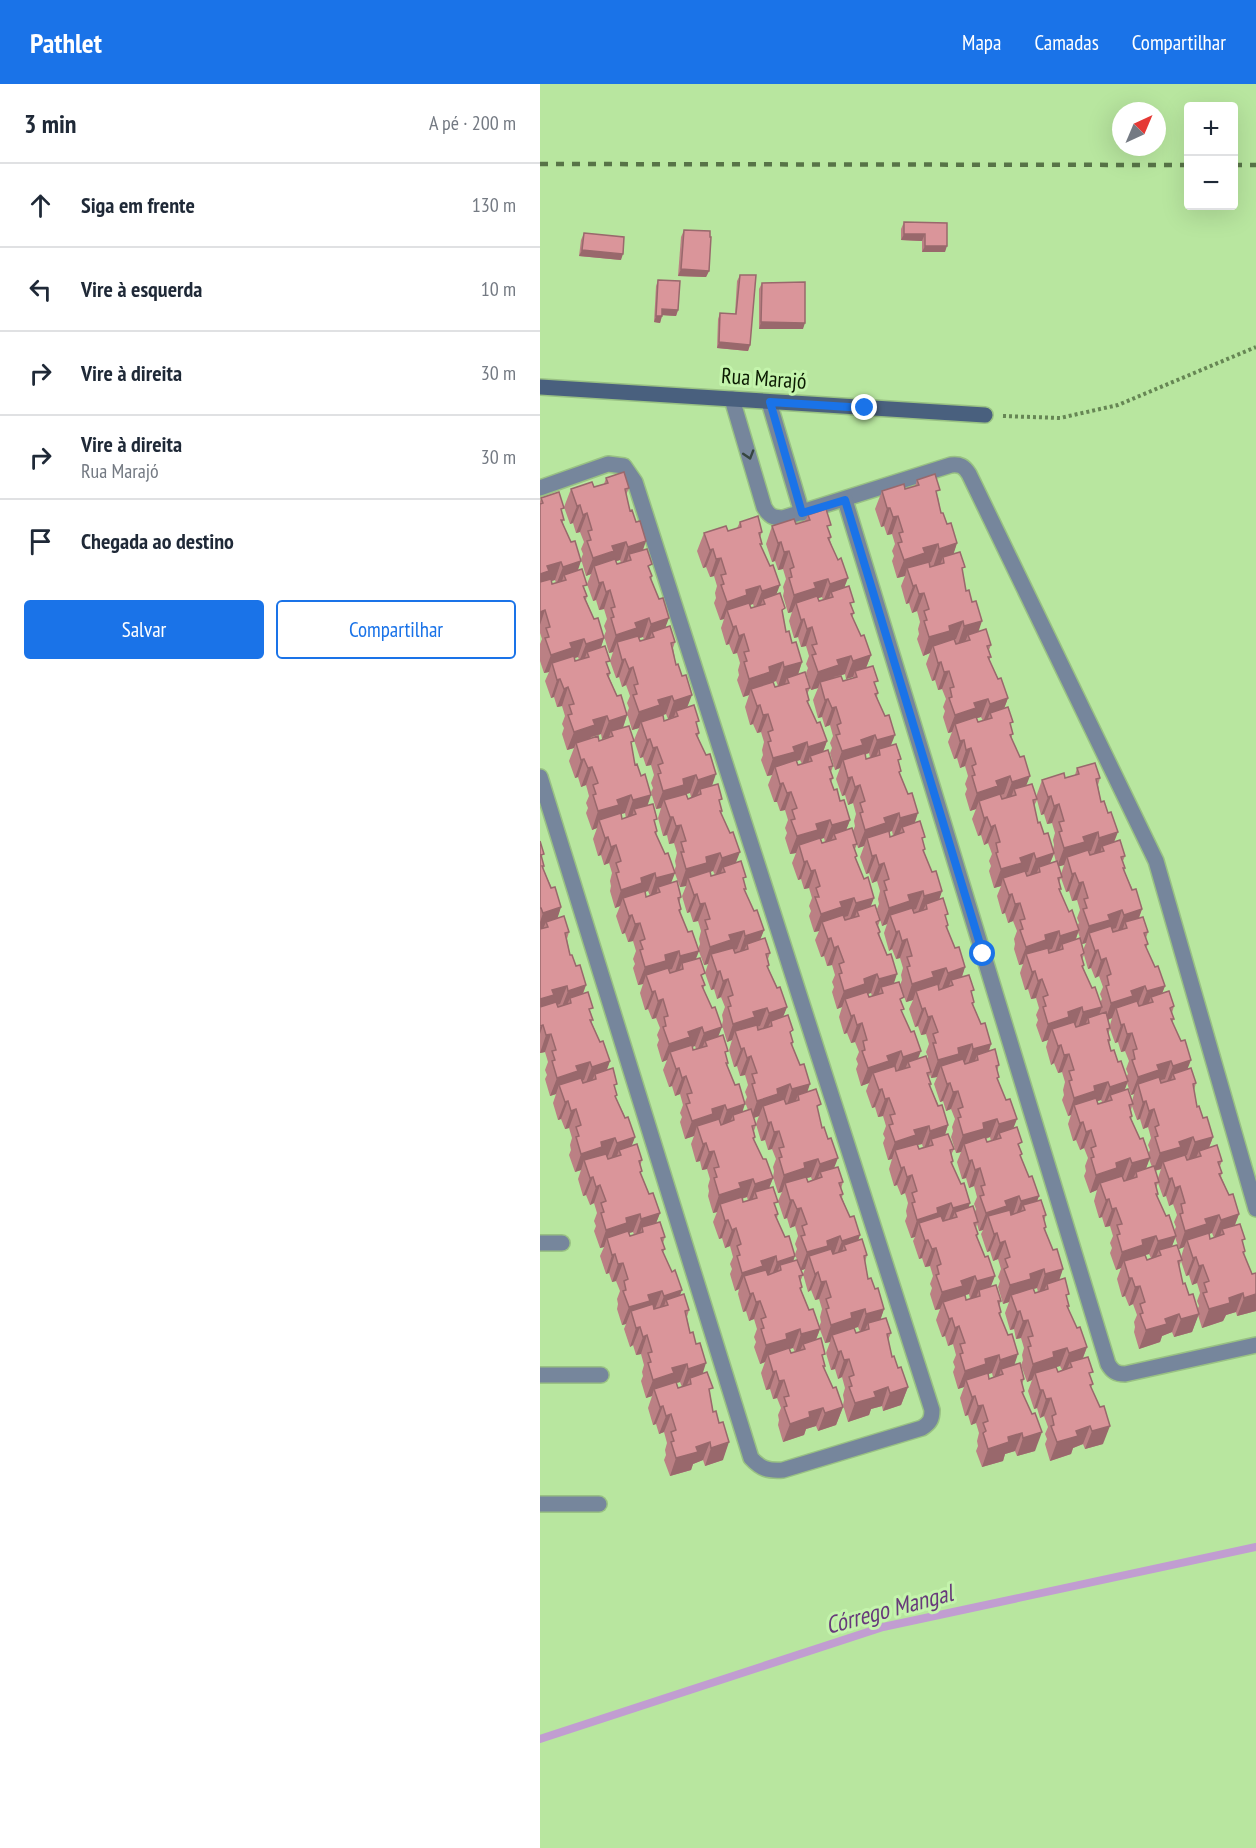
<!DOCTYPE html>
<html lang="pt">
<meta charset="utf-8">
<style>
:root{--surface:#fff;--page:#f2f2f3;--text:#1f2937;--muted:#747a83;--line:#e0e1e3;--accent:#1a73e8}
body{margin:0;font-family:"PT Sans Narrow",sans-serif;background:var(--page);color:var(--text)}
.controls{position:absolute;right:18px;top:18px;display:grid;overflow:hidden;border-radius:6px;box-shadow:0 6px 24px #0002}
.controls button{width:54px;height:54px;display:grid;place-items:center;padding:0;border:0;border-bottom:2px solid var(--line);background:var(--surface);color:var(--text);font:30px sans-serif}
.compass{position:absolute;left:572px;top:18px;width:54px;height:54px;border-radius:50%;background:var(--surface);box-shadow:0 6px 24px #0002;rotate:44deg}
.stop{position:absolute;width:18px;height:18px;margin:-14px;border:4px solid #1a73e8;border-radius:50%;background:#fff}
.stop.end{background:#1a73e8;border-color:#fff;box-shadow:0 2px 6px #0008}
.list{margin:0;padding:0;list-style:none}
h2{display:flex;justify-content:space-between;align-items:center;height:78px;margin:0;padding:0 24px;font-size:26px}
h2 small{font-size:20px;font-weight:400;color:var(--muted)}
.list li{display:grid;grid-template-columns:39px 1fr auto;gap:18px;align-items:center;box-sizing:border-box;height:84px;padding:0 24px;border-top:2px solid var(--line)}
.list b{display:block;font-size:22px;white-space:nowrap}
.list p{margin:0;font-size:20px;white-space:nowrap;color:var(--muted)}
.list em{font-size:20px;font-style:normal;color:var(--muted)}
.actions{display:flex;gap:12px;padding:18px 24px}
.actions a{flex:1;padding:14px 0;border:2px solid var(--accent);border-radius:6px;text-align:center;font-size:21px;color:var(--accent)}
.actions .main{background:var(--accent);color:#fff}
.icon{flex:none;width:33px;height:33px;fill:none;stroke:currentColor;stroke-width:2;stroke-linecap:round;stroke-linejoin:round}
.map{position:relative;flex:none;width:716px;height:1764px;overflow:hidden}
header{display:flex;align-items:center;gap:36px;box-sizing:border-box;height:84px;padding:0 30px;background:var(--accent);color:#fff}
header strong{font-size:28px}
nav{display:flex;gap:33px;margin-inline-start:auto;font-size:21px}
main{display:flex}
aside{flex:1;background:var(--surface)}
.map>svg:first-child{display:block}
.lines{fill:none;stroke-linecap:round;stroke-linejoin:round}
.stream{stroke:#c19dd1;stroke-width:8}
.street-casing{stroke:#99c183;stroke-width:18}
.secondary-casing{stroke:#99c183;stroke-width:18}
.path{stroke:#668654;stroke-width:4;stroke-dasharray:3 3;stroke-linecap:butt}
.street{stroke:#76869c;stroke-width:15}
.secondary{stroke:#49607e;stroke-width:15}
.rail{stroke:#577447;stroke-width:4.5;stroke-dasharray:8 8;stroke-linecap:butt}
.wall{fill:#bb8084;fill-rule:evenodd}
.shaded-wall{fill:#99686c}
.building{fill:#da959a;stroke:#99686c;stroke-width:1.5}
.oneway{stroke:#364640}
.route{stroke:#1a73e8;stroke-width:8}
.labels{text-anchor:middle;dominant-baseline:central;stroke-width:6;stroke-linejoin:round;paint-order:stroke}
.street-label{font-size:22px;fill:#0b1b02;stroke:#c4f4ac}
.water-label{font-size:24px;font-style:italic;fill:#673a7a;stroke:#c4f4ac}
</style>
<header>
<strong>Pathlet</strong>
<nav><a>Mapa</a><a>Camadas</a><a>Compartilhar</a></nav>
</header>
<main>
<aside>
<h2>3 min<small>A pé · 200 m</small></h2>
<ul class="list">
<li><svg class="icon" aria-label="ahead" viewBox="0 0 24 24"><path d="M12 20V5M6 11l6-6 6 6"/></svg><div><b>Siga em frente</b></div><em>130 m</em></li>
<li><svg class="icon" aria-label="left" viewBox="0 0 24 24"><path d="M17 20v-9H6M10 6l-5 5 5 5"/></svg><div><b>Vire à esquerda</b></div><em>10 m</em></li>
<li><svg class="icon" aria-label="right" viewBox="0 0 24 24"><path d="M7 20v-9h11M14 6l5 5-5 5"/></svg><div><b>Vire à direita</b></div><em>30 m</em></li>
<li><svg class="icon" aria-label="right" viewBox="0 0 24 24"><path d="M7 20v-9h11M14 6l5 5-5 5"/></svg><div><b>Vire à direita</b><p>Rua Marajó</p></div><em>30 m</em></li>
<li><svg class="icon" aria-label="arrive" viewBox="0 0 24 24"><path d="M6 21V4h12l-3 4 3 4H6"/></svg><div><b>Chegada ao destino</b></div></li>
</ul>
<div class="actions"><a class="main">Salvar</a><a>Compartilhar</a></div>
</aside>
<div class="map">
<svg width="716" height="1764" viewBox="0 0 716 1764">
<rect width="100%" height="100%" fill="#b8e69f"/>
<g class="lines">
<polyline class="stream" points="0,1655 343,1543 716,1463"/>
<defs>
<g id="street">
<path d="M 192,315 L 224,423 C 229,432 233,434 243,434 L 411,381 C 420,380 424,382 429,390 L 616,777 L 716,1125"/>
<polyline points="229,318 262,429"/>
<path d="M 0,404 L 68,380 L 84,382 L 95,398 L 392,1326 C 392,1335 390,1339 382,1344 L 243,1386 C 228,1387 221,1385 211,1374 L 0,693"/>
<path d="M 305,416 L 568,1280 C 572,1287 576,1290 585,1290 L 716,1261"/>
<polyline points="0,1159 22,1159"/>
<polyline points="0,1291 61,1291"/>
<polyline points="0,1420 59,1420"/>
</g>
<polyline id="secondary" points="0,303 445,331"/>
</defs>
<use href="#street" class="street-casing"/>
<use href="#secondary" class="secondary-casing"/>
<polyline class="path" points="463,332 520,334 578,321 716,263"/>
<use href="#street" class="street"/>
<use href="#secondary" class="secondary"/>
<g class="rail">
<polyline points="0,80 648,81"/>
<polyline points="694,81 716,81"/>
</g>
</g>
<g class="wall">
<polygon points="364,138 407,139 405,168 382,168 382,157 361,156 361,145"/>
<polygon points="144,146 169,187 166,193 138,192 141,153"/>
<polygon points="44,149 81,176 39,172 41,156"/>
<polygon points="200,191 210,261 208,267 177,264 178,235 180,229 195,230 197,197"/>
<polygon points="118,196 138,226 136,232 122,231 120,239 114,238 116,202"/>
<polygon points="222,199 263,245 219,245 219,205"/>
<path d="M 66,394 L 89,404 L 86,411 L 90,427 L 112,492 L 111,496 L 126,543 L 135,558 L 133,564 L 136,581 L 147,623 L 157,643 L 159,649 L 158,652 L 172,701 L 182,727 L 181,730 L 196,779 L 204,798 L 205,808 L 214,827 L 224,846 L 220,855 L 230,869 L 228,875 L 229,881 L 228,884 L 247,923 L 243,932 L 253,958 L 252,962 L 267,1008 L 278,1028 L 282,1044 L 294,1084 L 303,1098 L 301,1105 L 303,1110 L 302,1113 L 318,1157 L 327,1171 L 325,1178 L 328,1195 L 344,1225 L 340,1236 L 351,1249 L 348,1256 L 352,1273 L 368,1303 L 361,1321 L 343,1327 L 342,1322 L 331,1325 L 329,1331 L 308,1338 L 303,1321 L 304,1316 L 303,1311 L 305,1304 L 302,1293 L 298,1295 L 295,1285 L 291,1286 L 286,1269 L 290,1258 L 285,1259 L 279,1243 L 281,1238 L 280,1233 L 282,1225 L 279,1215 L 275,1216 L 271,1206 L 268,1208 L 263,1190 L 265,1185 L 261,1186 L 263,1191 L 260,1198 L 262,1203 L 261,1206 L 269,1226 L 280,1245 L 276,1256 L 285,1282 L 284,1285 L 293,1304 L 303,1323 L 296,1341 L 278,1347 L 276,1342 L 266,1345 L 264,1351 L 243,1358 L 238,1341 L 239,1336 L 238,1331 L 241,1324 L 237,1314 L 233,1315 L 230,1305 L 226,1306 L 221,1289 L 225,1278 L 220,1280 L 214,1263 L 216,1258 L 214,1253 L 217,1245 L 214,1235 L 209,1237 L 206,1227 L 203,1228 L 198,1210 L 199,1205 L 195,1207 L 190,1190 L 192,1185 L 190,1180 L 193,1173 L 190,1162 L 185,1164 L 182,1154 L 179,1155 L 173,1138 L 177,1128 L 173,1129 L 168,1112 L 169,1107 L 168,1102 L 170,1095 L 167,1085 L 162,1086 L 160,1077 L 156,1078 L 151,1060 L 154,1052 L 145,1055 L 140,1038 L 142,1033 L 140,1029 L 143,1021 L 140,1010 L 135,1012 L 132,1002 L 129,1003 L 123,986 L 127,976 L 122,978 L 117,961 L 119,956 L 117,951 L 120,944 L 116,934 L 112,935 L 108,925 L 105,926 L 100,909 L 103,900 L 98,901 L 93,884 L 95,880 L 93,875 L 96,867 L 93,857 L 88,858 L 85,849 L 82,850 L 76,832 L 80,822 L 75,824 L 70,807 L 71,802 L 70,797 L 72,789 L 69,779 L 64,781 L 61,771 L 58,772 L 53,755 L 57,744 L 52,746 L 46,729 L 48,724 L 46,719 L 49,712 L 46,701 L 41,703 L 38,693 L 35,694 L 29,677 L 34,664 L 27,666 L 22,650 L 24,644 L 22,640 L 25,632 L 22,622 L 17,623 L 14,613 L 11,614 L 5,597 L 9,588 L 4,589 L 0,577 L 0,560 L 2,555 L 0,549 L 0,417 L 1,414 L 22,429 L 23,439 L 47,512 L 46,516 L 54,535 L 64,554 L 61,563 L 70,589 L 69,593 L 77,612 L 87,631 L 83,644 L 92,664 L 95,681 L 107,721 L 117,747 L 116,751 L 131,799 L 141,813 L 139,819 L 141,825 L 140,829 L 165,901 L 163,905 L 178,953 L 186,973 L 188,979 L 187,982 L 203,1028 L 208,1026 L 205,1018 L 207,1013 L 205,1008 L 208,1001 L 205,991 L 200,992 L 197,982 L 194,983 L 189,966 L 192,956 L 187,958 L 182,941 L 183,936 L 182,931 L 185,923 L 181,913 L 177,915 L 174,905 L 171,906 L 165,889 L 168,880 L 164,881 L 158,865 L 160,860 L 159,855 L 161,847 L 158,837 L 153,838 L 150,828 L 147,829 L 142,812 L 146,802 L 140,803 L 134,787 L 136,782 L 135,777 L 137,769 L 134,759 L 129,760 L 127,751 L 123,752 L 118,734 L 121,724 L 116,725 L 111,708 L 113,704 L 111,699 L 114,691 L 111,681 L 106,682 L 103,673 L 100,674 L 94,656 L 99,644 L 92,646 L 87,629 L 89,624 L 87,619 L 90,612 L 86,601 L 82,603 L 79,593 L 76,594 L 70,577 L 73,568 L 69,569 L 64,552 L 66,547 L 64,542 L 67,535 L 64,525 L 59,526 L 56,516 L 53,517 L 47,500 L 51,490 L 46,492 L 41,475 L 43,470 L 41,465 L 44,458 L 40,448 L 36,449 L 33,439 L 30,440 L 24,423 L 31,405 L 54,403 L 64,400 ZM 80,476 L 81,479 L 77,480 L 76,477 ZM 15,496 L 16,499 L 12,500 L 11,497 ZM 103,553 L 104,556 L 100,557 L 99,554 ZM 38,573 L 39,576 L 35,577 L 34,574 ZM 126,630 L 128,635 L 134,633 L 134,634 L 124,637 L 116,633 ZM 61,650 L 62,655 L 69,654 L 59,657 L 50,654 ZM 150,709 L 151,713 L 148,715 L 146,710 ZM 85,729 L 86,734 L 82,735 L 81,730 ZM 173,787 L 175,791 L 171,792 L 170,788 ZM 108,807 L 110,812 L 106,813 L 105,808 ZM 155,962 L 156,965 L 153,966 L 152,963 ZM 219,1032 L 216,1040 L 221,1057 L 225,1056 L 228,1066 L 232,1065 L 236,1075 L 233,1083 L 234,1087 L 233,1093 L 238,1109 L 242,1108 L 238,1117 L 244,1135 L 247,1134 L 250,1144 L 255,1142 L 258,1152 L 255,1160 L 257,1165 L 255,1170 L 257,1176 L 253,1177 L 237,1134 L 238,1130 L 229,1104 L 233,1094 L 223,1075 L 214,1056 L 215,1053 L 214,1047 L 216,1041 L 213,1034 ZM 271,1093 L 272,1096 L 268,1098 L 267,1094 ZM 207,1113 L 208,1117 L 203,1118 L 202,1115 ZM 318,1243 L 320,1248 L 316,1249 L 314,1244 ZM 253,1264 L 255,1268 L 251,1269 L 249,1265 Z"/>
<path d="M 377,396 L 398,413 L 401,429 L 417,459 L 413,470 L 423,490 L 426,507 L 438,547 L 451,561 L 449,566 L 451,573 L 449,576 L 468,614 L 464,624 L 471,644 L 472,654 L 486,702 L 496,713 L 502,696 L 525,694 L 535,691 L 537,684 L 560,694 L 558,701 L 561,718 L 574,758 L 585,772 L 583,777 L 585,784 L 584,787 L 602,825 L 599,834 L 608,848 L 606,854 L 608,860 L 606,864 L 615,883 L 625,902 L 622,909 L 634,922 L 632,929 L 634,935 L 632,938 L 648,985 L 656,999 L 654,1006 L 657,1023 L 673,1053 L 669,1064 L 682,1077 L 680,1082 L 682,1089 L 681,1092 L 689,1111 L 699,1130 L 695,1141 L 705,1167 L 704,1170 L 716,1227 L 697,1232 L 696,1228 L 686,1231 L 683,1237 L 662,1244 L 658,1231 L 652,1248 L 634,1253 L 632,1248 L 622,1252 L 620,1258 L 599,1265 L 594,1248 L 595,1243 L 594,1238 L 597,1231 L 593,1220 L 589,1222 L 585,1212 L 582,1213 L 577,1195 L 581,1184 L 576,1186 L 570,1169 L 572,1164 L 570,1159 L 573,1152 L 570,1142 L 565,1143 L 562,1133 L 559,1134 L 554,1117 L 557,1106 L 550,1109 L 544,1092 L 546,1087 L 545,1082 L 548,1074 L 544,1064 L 540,1066 L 536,1056 L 533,1057 L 528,1040 L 531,1031 L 528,1032 L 522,1016 L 524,1011 L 523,1006 L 525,998 L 522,988 L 518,989 L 514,979 L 511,981 L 506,963 L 508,956 L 502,958 L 496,941 L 498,936 L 496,931 L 499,924 L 496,914 L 491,915 L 488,905 L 485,906 L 480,889 L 483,880 L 479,881 L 474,865 L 475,860 L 474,855 L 477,847 L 473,837 L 468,839 L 465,829 L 462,830 L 457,812 L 461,802 L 454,804 L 449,787 L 451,782 L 449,777 L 452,770 L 448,759 L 444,761 L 441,751 L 438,752 L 432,735 L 436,725 L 430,727 L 425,710 L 427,705 L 425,700 L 428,692 L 425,682 L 420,684 L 417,674 L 414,675 L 408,658 L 412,648 L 408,649 L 403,633 L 405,627 L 403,623 L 406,615 L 402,605 L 398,606 L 395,596 L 392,597 L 386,580 L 390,569 L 383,572 L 377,555 L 379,550 L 378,545 L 380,538 L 377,527 L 372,529 L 369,519 L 366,520 L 361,502 L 365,492 L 357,494 L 352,477 L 354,472 L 352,467 L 355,460 L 352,450 L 347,451 L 344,442 L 341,443 L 335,425 L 342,407 L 365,405 L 375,402 ZM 441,633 L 443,637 L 438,638 L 437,634 ZM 497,716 L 501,731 L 504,730 L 507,740 L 512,739 L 515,749 L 513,756 L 514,761 L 513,765 L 498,739 L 494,722 ZM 514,770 L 516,778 L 510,779 ZM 524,781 L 521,790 L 518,782 ZM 521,794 L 526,808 L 529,807 L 532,817 L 537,816 L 540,826 L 537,834 L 539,839 L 537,842 L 529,828 L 520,808 L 519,798 ZM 538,848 L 542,860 L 546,859 L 543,866 L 536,855 ZM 544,871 L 548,885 L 551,884 L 555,894 L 559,892 L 563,903 L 560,910 L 562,915 L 560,919 L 552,904 L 543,884 L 544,881 L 542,875 ZM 572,934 L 570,941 L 568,936 ZM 570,945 L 575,959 L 578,958 L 581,968 L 585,967 L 589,977 L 586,985 L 588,990 L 586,993 L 571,967 L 569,960 L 570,956 L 568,950 ZM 587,999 L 591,1011 L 594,1010 L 592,1017 L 584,1006 ZM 561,1016 L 562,1018 L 558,1020 L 557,1017 ZM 592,1022 L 597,1036 L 600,1035 L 603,1045 L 608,1043 L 611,1054 L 608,1061 L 610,1066 L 608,1070 L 600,1055 L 591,1035 L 592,1032 L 591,1026 ZM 609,1075 L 612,1083 L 606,1085 ZM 621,1085 L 618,1094 L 615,1087 ZM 618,1099 L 623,1113 L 626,1112 L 629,1122 L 633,1120 L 637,1131 L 634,1138 L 636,1143 L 634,1147 L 626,1132 L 617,1113 L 618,1110 L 616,1104 ZM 672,1149 L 674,1154 L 670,1155 L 669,1150 ZM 635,1153 L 639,1165 L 644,1163 L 641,1173 L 632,1162 ZM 609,1170 L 611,1174 L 607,1176 L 605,1171 ZM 641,1177 L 646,1192 L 649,1191 L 652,1201 L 657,1199 L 660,1209 L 657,1217 L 659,1222 L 657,1226 L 643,1200 L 639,1183 Z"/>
<path d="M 268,431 L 289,446 L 291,453 L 290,456 L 314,529 L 312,533 L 321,552 L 331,571 L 326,584 L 336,603 L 338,609 L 337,612 L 351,661 L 359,681 L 360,691 L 374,739 L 383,759 L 384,769 L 392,788 L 402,807 L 399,815 L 408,841 L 407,845 L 415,864 L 425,883 L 422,893 L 432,912 L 434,918 L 433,921 L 441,940 L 451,960 L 449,967 L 459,981 L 457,987 L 458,996 L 480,1064 L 481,1074 L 489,1093 L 499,1112 L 497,1117 L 506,1131 L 504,1137 L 506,1143 L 505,1146 L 519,1196 L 529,1222 L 528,1225 L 537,1244 L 547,1263 L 543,1274 L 553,1300 L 551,1303 L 563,1360 L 545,1365 L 543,1360 L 533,1364 L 531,1370 L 510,1377 L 505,1360 L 507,1355 L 505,1350 L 508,1343 L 504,1332 L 500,1334 L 497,1324 L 494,1325 L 488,1307 L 492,1296 L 487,1298 L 481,1281 L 483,1276 L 482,1271 L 484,1264 L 481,1254 L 476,1255 L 474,1245 L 470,1246 L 465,1229 L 469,1218 L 463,1220 L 458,1203 L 460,1197 L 458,1193 L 461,1185 L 458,1175 L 453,1177 L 450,1167 L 447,1168 L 441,1150 L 443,1146 L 439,1147 L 437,1140 L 436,1144 L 438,1150 L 437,1153 L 451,1203 L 461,1217 L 459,1222 L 461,1228 L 460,1232 L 474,1281 L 484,1295 L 482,1300 L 484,1307 L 483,1310 L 495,1367 L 477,1372 L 475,1367 L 465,1370 L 463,1377 L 442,1383 L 436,1367 L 438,1362 L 437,1357 L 439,1349 L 436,1339 L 431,1341 L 428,1331 L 425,1332 L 420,1314 L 424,1303 L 418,1305 L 413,1288 L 415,1283 L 413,1278 L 416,1271 L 413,1260 L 408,1262 L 405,1252 L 402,1253 L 396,1236 L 400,1225 L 395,1226 L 390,1210 L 392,1204 L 390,1200 L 393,1192 L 390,1182 L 385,1183 L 382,1174 L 379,1175 L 373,1157 L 375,1153 L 371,1154 L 365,1137 L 367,1132 L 366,1127 L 368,1119 L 365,1109 L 361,1111 L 357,1101 L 354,1102 L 349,1085 L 352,1075 L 348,1076 L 343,1059 L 345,1054 L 343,1050 L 346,1042 L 343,1032 L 338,1033 L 335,1023 L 332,1024 L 326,1007 L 329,999 L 321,1002 L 316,985 L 318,980 L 316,975 L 319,968 L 315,958 L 311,959 L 307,949 L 304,950 L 299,933 L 302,923 L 297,925 L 292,908 L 294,903 L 292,898 L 295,891 L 292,881 L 287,882 L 284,872 L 281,873 L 275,856 L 279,847 L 274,848 L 269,832 L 271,827 L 269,822 L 272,814 L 269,804 L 264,805 L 261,795 L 258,796 L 252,779 L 256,769 L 250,770 L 245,754 L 247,749 L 245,744 L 248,736 L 245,726 L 240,727 L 237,718 L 234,718 L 228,701 L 232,691 L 227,692 L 221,676 L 223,671 L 222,666 L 224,658 L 221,648 L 217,649 L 213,640 L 210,641 L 205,623 L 209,611 L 203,613 L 197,596 L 199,591 L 198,586 L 200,579 L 197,569 L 193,570 L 189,560 L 186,561 L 181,544 L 184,535 L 180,536 L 174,519 L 176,514 L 175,509 L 177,502 L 174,492 L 170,493 L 166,483 L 163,484 L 157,467 L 164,449 L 188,447 L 197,444 L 200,438 L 222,448 L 220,453 L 221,463 L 243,531 L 246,548 L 262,578 L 258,591 L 270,604 L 267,610 L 269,616 L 268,619 L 277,639 L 287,657 L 283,668 L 293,682 L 291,688 L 293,694 L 291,698 L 294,706 L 310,736 L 306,746 L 317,760 L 315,765 L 316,775 L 331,822 L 340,836 L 338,842 L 340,848 L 339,852 L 354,899 L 362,919 L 362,929 L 378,975 L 387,975 L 388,973 L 386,968 L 389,960 L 386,950 L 381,951 L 378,942 L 375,943 L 369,925 L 373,916 L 366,918 L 360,901 L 362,896 L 361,891 L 363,884 L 360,874 L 356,875 L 352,865 L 349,867 L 344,849 L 347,840 L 342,842 L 337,825 L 339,820 L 338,815 L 340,807 L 337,797 L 332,799 L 329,789 L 326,790 L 320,773 L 324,762 L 318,764 L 313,747 L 315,742 L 314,737 L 316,730 L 313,719 L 308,721 L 305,711 L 302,712 L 296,695 L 300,684 L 295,686 L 290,669 L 292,664 L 290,659 L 293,652 L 290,641 L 285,643 L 282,633 L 278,634 L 273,616 L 278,604 L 271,606 L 266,589 L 268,584 L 266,580 L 269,572 L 266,562 L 261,563 L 258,553 L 254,554 L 249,537 L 252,528 L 248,529 L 243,512 L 244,507 L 243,503 L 246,495 L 243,485 L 238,486 L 235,477 L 232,478 L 226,460 L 232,442 L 256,440 L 265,437 ZM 282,513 L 283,516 L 279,517 L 278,514 ZM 213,520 L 214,523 L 211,524 L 210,521 ZM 305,590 L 306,595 L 313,593 L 313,594 L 303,597 L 294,594 ZM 236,597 L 238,602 L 245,600 L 245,601 L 235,603 L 226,601 ZM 329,669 L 330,674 L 326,675 L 325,671 ZM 260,676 L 262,680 L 258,681 L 257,677 ZM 352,747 L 353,752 L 350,753 L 349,748 ZM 284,754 L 285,758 L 282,759 L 281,755 ZM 331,909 L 332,912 L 329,913 L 328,910 ZM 390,990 L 391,994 L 397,993 L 394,1000 L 400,1018 L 403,1017 L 406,1027 L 411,1025 L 415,1035 L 412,1043 L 413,1047 L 411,1053 L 416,1069 L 421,1068 L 417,1078 L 422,1095 L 426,1094 L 429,1104 L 434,1102 L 437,1113 L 434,1120 L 436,1125 L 435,1128 L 429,1124 L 412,1080 L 413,1077 L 411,1071 L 414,1065 L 405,1051 L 408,1041 L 390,1003 L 391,1000 L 389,994 ZM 450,1053 L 451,1057 L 447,1058 L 446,1055 ZM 382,1060 L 383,1063 L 379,1065 L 377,1061 ZM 497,1204 L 498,1208 L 495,1209 L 493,1205 ZM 429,1210 L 430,1215 L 426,1216 L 425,1211 ZM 520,1282 L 522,1286 L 518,1288 L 516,1283 ZM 452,1289 L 453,1293 L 449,1295 L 448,1290 Z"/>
<path d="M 0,757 L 2,775 L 4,782 L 3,785 L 21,823 L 17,834 L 29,848 L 27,855 L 30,871 L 46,901 L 43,910 L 51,929 L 52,939 L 60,958 L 70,977 L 67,986 L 75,1006 L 76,1014 L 95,1053 L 91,1062 L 102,1076 L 100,1082 L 101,1090 L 109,1110 L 120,1129 L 116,1139 L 125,1153 L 123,1159 L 125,1165 L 123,1168 L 140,1212 L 149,1226 L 147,1233 L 150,1249 L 162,1290 L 170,1311 L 183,1376 L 165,1382 L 163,1376 L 153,1380 L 151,1386 L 130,1392 L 124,1376 L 126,1371 L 125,1366 L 127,1359 L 124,1348 L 119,1350 L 116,1340 L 113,1341 L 108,1324 L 112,1312 L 106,1314 L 101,1297 L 103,1292 L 102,1288 L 104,1281 L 101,1270 L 96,1271 L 93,1261 L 90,1263 L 84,1245 L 86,1240 L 82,1241 L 77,1225 L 78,1220 L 77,1215 L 80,1207 L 76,1197 L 72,1198 L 69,1189 L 66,1190 L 60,1172 L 64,1163 L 60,1164 L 54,1147 L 56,1142 L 54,1137 L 57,1129 L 54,1119 L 50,1121 L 46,1111 L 43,1112 L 38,1095 L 41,1086 L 35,1088 L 29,1071 L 31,1066 L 30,1061 L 32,1054 L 29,1044 L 25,1045 L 21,1035 L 18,1036 L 13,1019 L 16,1010 L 10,1012 L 5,995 L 7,991 L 5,986 L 8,978 L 5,968 L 0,969 ZM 93,1148 L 94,1151 L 90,1152 L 89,1149 ZM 140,1298 L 142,1303 L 138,1304 L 136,1299 Z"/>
</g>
<g class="shaded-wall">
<polygon points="364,150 385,150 382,157 361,156"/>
<polygon points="385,162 407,162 405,168 382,168"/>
<polygon points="42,166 83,170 81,176 39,172"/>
<polygon points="141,185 169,187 166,193 138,192"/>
<polygon points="122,225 138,226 136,232 120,231"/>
<polygon points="116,232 122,232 120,239 114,238"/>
<polygon points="221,238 265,239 263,245 219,245"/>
<polygon points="179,258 210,261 208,267 177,264"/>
<polygon points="40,421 33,439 30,440 37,422"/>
<polygon points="347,424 350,424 344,442 341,443"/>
<polygon points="47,429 40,448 36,449 43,431"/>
<polygon points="358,432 352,450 347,451 353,433"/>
<polygon points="106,457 100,475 91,476 89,470 86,480 82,481 88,463"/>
<polygon points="86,458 80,476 70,479 54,482 51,490 46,492 53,474 72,462"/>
<polygon points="241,458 235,477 232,478 238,459"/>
<polygon points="417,459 411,478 404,479 403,473 400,481 393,483 399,465"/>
<polygon points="398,460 391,478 367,484 365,492 357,494 364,476 383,464"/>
<polygon points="173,465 166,483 163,484 170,466"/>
<polygon points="249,467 243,485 238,486 244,468"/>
<polygon points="181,474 174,492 170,493 176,475"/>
<polygon points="41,477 35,495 26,496 24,491 21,500 16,501 23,483"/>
<polygon points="21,478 15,496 5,499 0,506 0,490 7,482"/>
<polygon points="308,494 301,512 293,513 291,508 288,517 283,518 290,500"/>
<polygon points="288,495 282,513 272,516 256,519 252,528 248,529 254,511 274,499"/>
<polygon points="63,498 56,516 53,517 59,499"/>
<polygon points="240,501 233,519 225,520 223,515 220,523 215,525 222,507"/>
<polygon points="376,501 369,519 366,520 373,502"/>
<polygon points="220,502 213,520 203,523 187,526 184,535 180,536 187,518 206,506"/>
<polygon points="70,506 64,525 59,526 66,508"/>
<polygon points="384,509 377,527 372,529 379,510"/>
<polygon points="5,526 0,541 0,528"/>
<polygon points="109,534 103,553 92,556 77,558 73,568 69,569 76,551 95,539"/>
<polygon points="129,534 122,552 114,553 112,548 109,556 104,558 111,540"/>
<polygon points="264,535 258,553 254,554 261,536"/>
<polygon points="423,537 416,555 393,562 390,569 383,572 389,553 409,542"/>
<polygon points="442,537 436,555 430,556 428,551 425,558 418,560 424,542"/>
<polygon points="196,542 189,560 186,561 193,543"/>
<polygon points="272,543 266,562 261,563 267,545"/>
<polygon points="204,550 197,569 193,570 199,552"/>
<polygon points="64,554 58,572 49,573 47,568 44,577 39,578 46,560"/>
<polygon points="44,555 38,573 28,576 12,579 9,588 4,589 11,571 30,559"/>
<polygon points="331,571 324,589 315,587 313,593 306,595 313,577"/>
<polygon points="311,572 305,590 294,593 292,599 280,598 278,604 271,606 278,588 297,576"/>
<polygon points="85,575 79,593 76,594 82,576"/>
<polygon points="243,578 236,597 226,600 224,606 211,605 209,611 203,613 209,595 229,583"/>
<polygon points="262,578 256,596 247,594 245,600 238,602 244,583"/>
<polygon points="401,578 395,596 392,597 398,579"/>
<polygon points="93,583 86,601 82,603 89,585"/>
<polygon points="409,587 402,605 398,606 404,588"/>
<polygon points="20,595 14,613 11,614 17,596"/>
<polygon points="28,603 22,622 17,623 24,605"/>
<polygon points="152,611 145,629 136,627 134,633 128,635 134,617"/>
<polygon points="132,612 126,630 101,638 99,644 92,646 99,628 118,616"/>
<polygon points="468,614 461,633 452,634 450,629 447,637 443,638 450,620"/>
<polygon points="288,615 282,633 278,634 285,616"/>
<polygon points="448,615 441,633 415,640 412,648 408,649 415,631 434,619"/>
<polygon points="220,621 213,640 210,641 217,622"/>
<polygon points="296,623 290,641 285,643 292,624"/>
<polygon points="228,630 221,648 217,649 223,631"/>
<polygon points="87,631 81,649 71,647 69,653 62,655 69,637"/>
<polygon points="67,632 61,650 51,653 48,659 36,659 34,664 27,666 34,648 53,636"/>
<polygon points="335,651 329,669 303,676 300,684 295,686 302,667 321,656"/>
<polygon points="355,651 348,669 339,665 336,673 330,674 337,656"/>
<polygon points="110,655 103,673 100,674 107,656"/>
<polygon points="424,656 417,674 414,675 420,657"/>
<polygon points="287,657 280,676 272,677 270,672 268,680 262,681 268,663"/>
<polygon points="267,658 260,676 235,683 232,691 227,692 233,674 253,663"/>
<polygon points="117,663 111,681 106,682 113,664"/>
<polygon points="431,664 425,682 420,684 426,666"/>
<polygon points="44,675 38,693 35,694 41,676"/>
<polygon points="52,683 46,701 41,703 48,684"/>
<polygon points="176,690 170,708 161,710 160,705 157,712 151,714 158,696"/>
<polygon points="156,691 150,709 124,716 121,724 116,725 123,707 143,695"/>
<polygon points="470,692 464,710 439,717 436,725 430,727 437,709 456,697"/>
<polygon points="490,692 483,710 476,711 474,705 471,714 465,716 472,698"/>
<polygon points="312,693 305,711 302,712 308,694"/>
<polygon points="243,699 237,718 234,718 240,700"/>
<polygon points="320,701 313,719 308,721 315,703"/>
<polygon points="251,708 245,726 240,727 247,709"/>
<polygon points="91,711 85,729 59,736 57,744 52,746 58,727 77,716"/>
<polygon points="111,711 105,729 96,730 94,725 92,733 87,734 93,716"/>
<polygon points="511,712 504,730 501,731 508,713"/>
<polygon points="519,720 512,739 507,740 514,722"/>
<polygon points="359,729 352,747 327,754 324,762 318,764 325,746 344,734"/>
<polygon points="378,729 372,747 364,748 362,743 359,751 353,753 360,734"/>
<polygon points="130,733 133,733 127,751 123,752"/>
<polygon points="447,733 441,751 438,752 444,734"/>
<polygon points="290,736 284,754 259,761 256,769 250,770 257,752 276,740"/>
<polygon points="310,736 303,754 296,755 294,750 291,757 285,759 292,741"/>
<polygon points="141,741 134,759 129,760 136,742"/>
<polygon points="455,741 448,759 444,761 451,743"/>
<polygon points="558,748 551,767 527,773 524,781 517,783 524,764 543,753"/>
<polygon points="578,748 571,766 564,767 562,762 560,770 553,772 559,754"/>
<polygon points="68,753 61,771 58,772 65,754"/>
<polygon points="76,761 69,779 64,781 71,763"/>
<polygon points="200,768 193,786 185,788 183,783 180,791 175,792 182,774"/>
<polygon points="180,769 173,787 148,794 146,802 140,803 146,785 166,773"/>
<polygon points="494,769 488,788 463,794 461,802 454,804 461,785 480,774"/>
<polygon points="514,769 507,787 500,788 499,783 496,791 489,793 496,775"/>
<polygon points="336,771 329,789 326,790 332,772"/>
<polygon points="267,777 261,795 258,796 264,778"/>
<polygon points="344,779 337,797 332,799 339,781"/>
<polygon points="275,786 269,804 264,805 271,787"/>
<polygon points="115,789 108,807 83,814 80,822 75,824 81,806 101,794"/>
<polygon points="135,789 128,807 120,808 118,803 116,811 110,813 116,794"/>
<polygon points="535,789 529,807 526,808 532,790"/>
<polygon points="543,798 537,816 532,817 539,799"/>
<polygon points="383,807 376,825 366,828 350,831 347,840 342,842 349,824 368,811"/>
<polygon points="402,807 396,825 387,825 386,820 382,829 377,831 384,812"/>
<polygon points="157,810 150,828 147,829 154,811"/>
<polygon points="472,810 465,829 462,830 469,811"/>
<polygon points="314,814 308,832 297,835 282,838 279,847 274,848 281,830 300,818"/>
<polygon points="334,814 327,832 319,832 317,827 314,836 309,837 316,819"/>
<polygon points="165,819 158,837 153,838 160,820"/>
<polygon points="480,819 473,837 468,839 475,820"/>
<polygon points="21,823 15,842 6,838 3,845 0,846 0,838 3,829"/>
<polygon points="602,825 595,844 587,844 585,838 582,848 577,849 584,831"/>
<polygon points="582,826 576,844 566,847 549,849 546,859 542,860 549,842 568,831"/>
<polygon points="92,831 85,849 82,850 89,832"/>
<polygon points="100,839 93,857 88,858 95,840"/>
<polygon points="224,846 217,864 208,865 207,860 203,869 199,870 205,852"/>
<polygon points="539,846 532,865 523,865 522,860 518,869 514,870 520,852"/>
<polygon points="204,847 197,865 187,868 171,870 168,880 164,881 170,863 189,851"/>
<polygon points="359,847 352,865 349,867 356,848"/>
<polygon points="519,847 512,865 502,868 486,870 483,880 479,881 486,863 505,851"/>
<polygon points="291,854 284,872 281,873 288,855"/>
<polygon points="367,855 360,874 356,875 362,857"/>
<polygon points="298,862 292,881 287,882 294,864"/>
<polygon points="558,866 551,884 548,885 555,867"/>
<polygon points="139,867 132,885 122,888 106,891 103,900 98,901 105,883 125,871"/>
<polygon points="159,867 152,885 143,885 142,879 138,889 134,891 140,872"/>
<polygon points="566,874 559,892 555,894 561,876"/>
<polygon points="425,883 419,901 413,901 411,896 408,905 401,907 408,889"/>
<polygon points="406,884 399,902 389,905 376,907 373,916 366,918 372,900 392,888"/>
<polygon points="180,887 174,905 171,906 177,888"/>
<polygon points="495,887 488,905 485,906 492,888"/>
<polygon points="337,890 331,909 305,915 302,923 297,925 304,907 324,895"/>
<polygon points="357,890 351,908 343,909 341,903 338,912 332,914 339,895"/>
<polygon points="188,895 181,913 177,915 183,897"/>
<polygon points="502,895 496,914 491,915 498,897"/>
<polygon points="46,901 39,919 31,919 30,914 26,924 21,925 28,907"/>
<polygon points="27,902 20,920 10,923 0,932 0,915 12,906"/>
<polygon points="605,902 598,920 576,924 572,934 565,937 571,919 591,907"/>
<polygon points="625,902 618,920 613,918 611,913 607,923 600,926 607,907"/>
<polygon points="115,907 108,925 105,926 112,908"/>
<polygon points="123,915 116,934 112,935 118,917"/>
<polygon points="247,923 240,941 232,942 231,937 227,945 222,947 229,929"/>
<polygon points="542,923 535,942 512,945 508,956 502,958 508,940 528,928"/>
<polygon points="562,923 555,941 549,939 548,934 544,944 537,947 543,928"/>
<polygon points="227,924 220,942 195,947 192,956 187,958 193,940 213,928"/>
<polygon points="385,924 378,942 375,943 382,925"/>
<polygon points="314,931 307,949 304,950 311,932"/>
<polygon points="392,932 386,950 381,951 388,933"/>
<polygon points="322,939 315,958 311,959 317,941"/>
<polygon points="584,940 578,958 575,959 581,941"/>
<polygon points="3,941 0,950 0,943"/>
<polygon points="162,943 155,962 145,965 130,968 127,976 122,978 129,960 148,948"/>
<polygon points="182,943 175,961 167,962 165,957 162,965 157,967 164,949"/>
<polygon points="592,949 585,967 581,968 587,950"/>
<polygon points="11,950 5,968 0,969 6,951"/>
<polygon points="432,960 425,978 415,981 401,982 397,993 391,994 398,976 418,964"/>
<polygon points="451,960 445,978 438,976 437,971 433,982 427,983 433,965"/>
<polygon points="521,961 514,979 511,981 518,962"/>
<polygon points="204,964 197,982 194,983 201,965"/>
<polygon points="361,967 354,986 333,989 329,999 321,1002 328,984 347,972"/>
<polygon points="381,967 374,985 370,983 368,978 364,988 356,991 363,973"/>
<polygon points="529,970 522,988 518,989 524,971"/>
<polygon points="211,972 205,991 200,992 207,974"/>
<polygon points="651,976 644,994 635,995 633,990 630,999 626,1000 633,982"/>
<polygon points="70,977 63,995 56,995 55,990 51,999 45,1001 52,983"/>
<polygon points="631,977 625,995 614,998 598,1000 594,1010 591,1011 598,993 617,981"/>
<polygon points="50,978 44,996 33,999 19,1001 16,1010 10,1012 17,994 36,982"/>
<polygon points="139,984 132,1002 129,1003 136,985"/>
<polygon points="146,992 140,1010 135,1012 142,994"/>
<polygon points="588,997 581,1016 572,1016 570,1011 566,1020 563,1021 570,1003"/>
<polygon points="568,998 561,1016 551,1019 534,1021 531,1031 528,1032 534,1014 554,1002"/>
<polygon points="410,999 403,1017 400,1018 407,1000"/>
<polygon points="250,1000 244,1019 223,1022 219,1032 211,1035 217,1017 237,1005"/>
<polygon points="270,1000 264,1018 259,1016 258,1011 254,1021 246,1024 252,1005"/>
<polygon points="342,1005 335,1023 332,1024 339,1006"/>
<polygon points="418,1007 411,1025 406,1027 413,1008"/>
<polygon points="349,1014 343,1032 338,1033 345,1015"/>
<polygon points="28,1017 21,1035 18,1036 25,1018"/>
<polygon points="606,1017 600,1035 597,1036 603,1018"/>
<polygon points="205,1020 199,1038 194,1036 193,1031 189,1041 181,1044 187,1026"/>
<polygon points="185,1021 179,1039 157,1042 154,1052 145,1055 152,1037 172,1025"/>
<polygon points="36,1025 29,1044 25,1045 31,1027"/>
<polygon points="614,1025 608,1043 603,1045 609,1027"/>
<polygon points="457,1035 450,1053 424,1060 421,1068 416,1069 423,1051 443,1039"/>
<polygon points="477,1035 470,1053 461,1054 459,1049 456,1057 452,1058 459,1040"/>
<polygon points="231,1038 225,1056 221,1057 228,1039"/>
<polygon points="543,1038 536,1056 533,1057 540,1039"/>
<polygon points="408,1041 402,1060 393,1061 391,1055 388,1064 384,1065 390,1047"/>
<polygon points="389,1042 382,1060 355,1066 352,1075 348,1076 355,1058 374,1046"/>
<polygon points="551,1046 544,1064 540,1066 546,1048"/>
<polygon points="239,1047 232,1065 228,1066 234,1048"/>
<polygon points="95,1053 88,1072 81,1071 79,1066 76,1075 70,1077 77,1059"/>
<polygon points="653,1053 647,1071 623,1078 621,1085 613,1087 620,1069 639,1058"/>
<polygon points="673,1053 666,1071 661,1072 659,1067 656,1074 648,1077 655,1058"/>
<polygon points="75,1054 68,1072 58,1075 44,1076 41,1086 35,1088 41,1070 61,1058"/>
<polygon points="166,1059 160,1077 156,1078 163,1060"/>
<polygon points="174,1067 167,1085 162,1086 169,1068"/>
<polygon points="298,1074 291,1092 282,1093 280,1088 277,1097 273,1098 280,1080"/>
<polygon points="590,1074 583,1093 560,1099 557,1106 550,1109 556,1091 576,1079"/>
<polygon points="610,1074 603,1092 597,1093 596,1088 593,1095 585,1098 592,1079"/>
<polygon points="278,1075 271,1093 245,1099 242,1108 238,1109 244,1091 264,1079"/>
<polygon points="432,1076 426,1094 422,1095 429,1077"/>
<polygon points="364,1083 357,1101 354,1102 361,1084"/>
<polygon points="440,1084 434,1102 429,1104 435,1086"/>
<polygon points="372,1091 365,1109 361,1111 367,1093"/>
<polygon points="53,1093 46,1111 43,1112 50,1094"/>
<polygon points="233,1094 226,1112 217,1114 215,1108 212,1117 208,1118 215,1100"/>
<polygon points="632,1094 626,1112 623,1113 629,1095"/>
<polygon points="213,1095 207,1113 180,1120 177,1128 173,1129 179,1111 199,1099"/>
<polygon points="60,1101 54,1119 50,1121 56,1103"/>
<polygon points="640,1102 633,1120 629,1122 635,1104"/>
<polygon points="479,1112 473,1131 448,1132 443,1146 439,1147 446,1129 465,1117"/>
<polygon points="499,1112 492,1130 485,1126 483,1121 479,1134 474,1136 481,1117"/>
<polygon points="569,1115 562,1133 559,1134 566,1116"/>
<polygon points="250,1116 253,1116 247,1134 244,1135"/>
<polygon points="411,1119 404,1137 379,1139 375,1153 371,1154 377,1136 397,1124"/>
<polygon points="430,1119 424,1137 417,1133 415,1128 410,1141 406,1143 413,1124"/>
<polygon points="261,1124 255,1142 250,1144 257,1125"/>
<polygon points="576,1124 570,1142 565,1143 572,1125"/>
<polygon points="120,1129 113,1147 103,1148 102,1143 99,1152 95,1153 101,1135"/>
<polygon points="100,1130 93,1148 67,1154 64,1163 60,1164 66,1146 86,1134"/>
<polygon points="699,1130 692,1148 682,1145 680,1152 674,1154 681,1136"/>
<polygon points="679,1131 672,1149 647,1156 644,1163 639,1165 645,1147 665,1135"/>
<polygon points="188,1136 182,1154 179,1155 185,1137"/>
<polygon points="196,1144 190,1162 185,1164 192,1146"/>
<polygon points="457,1149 450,1167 447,1168 454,1150"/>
<polygon points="320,1151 314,1170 306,1166 304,1161 300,1174 295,1175 302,1157"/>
<polygon points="300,1152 294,1170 269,1172 265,1185 260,1187 267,1168 287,1157"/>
<polygon points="616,1152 609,1170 584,1177 581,1184 576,1186 582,1168 602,1156"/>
<polygon points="636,1152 629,1170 621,1171 619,1166 616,1173 611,1175 618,1157"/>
<polygon points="388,1156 382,1174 379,1175 385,1157"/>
<polygon points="465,1157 458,1175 453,1177 460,1159"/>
<polygon points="396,1164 390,1182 385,1183 392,1165"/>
<polygon points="75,1170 69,1189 66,1190 72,1171"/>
<polygon points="236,1172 229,1191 204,1192 199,1205 195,1207 202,1189 221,1177"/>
<polygon points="255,1172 249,1190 241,1186 240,1181 235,1195 230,1196 237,1178"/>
<polygon points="656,1173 649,1191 646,1192 653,1174"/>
<polygon points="83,1179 76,1197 72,1198 78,1180"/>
<polygon points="663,1181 657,1199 652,1201 659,1182"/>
<polygon points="504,1185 497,1204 471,1211 469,1218 463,1220 470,1201 490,1190"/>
<polygon points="523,1185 517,1203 507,1200 504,1207 499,1209 505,1190"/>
<polygon points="278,1188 271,1206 268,1208 275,1190"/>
<polygon points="435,1192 429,1210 403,1218 400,1225 395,1226 402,1208 421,1197"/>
<polygon points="455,1192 448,1210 439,1206 436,1214 430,1215 437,1197"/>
<polygon points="589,1194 592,1194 585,1212 582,1213"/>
<polygon points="286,1197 279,1215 275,1216 281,1198"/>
<polygon points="600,1202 593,1220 589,1222 595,1203"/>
<polygon points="142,1206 135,1225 128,1221 126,1216 122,1229 117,1230 124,1212"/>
<polygon points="122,1207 115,1225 91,1227 86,1240 82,1241 89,1223 108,1211"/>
<polygon points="213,1209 206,1227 203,1228 210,1210"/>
<polygon points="703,1209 696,1228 686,1231 683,1237 662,1244 669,1225 689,1214"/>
<polygon points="716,1210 716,1227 697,1232 704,1214"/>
<polygon points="220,1217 214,1235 209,1237 216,1218"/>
<polygon points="325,1225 318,1243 292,1251 290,1258 285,1259 291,1241 311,1229"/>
<polygon points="344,1225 338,1243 328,1239 325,1246 320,1248 326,1230"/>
<polygon points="480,1227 474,1245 470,1246 477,1228"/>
<polygon points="639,1230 632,1248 622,1252 620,1258 599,1265 606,1246 625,1235"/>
<polygon points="659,1230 652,1248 634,1253 641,1235"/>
<polygon points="412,1234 405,1252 402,1253 409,1235"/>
<polygon points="488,1236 481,1254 476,1255 483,1237"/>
<polygon points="419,1242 413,1260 408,1262 415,1244"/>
<polygon points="100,1243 93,1261 90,1263 96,1244"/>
<polygon points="260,1245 253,1264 228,1271 225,1278 220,1280 226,1261 246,1250"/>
<polygon points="280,1245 273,1263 263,1260 260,1267 255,1269 261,1250"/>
<polygon points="107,1251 101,1270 96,1271 103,1253"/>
<polygon points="547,1263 540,1281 530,1278 527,1285 522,1287 529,1269"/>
<polygon points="527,1264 520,1282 495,1289 492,1296 487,1298 493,1280 513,1268"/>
<polygon points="301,1267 295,1285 291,1286 298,1268"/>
<polygon points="478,1270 472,1288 461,1285 459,1292 454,1294 460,1276"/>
<polygon points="459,1271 452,1289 426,1296 424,1303 418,1305 425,1287 445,1275"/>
<polygon points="309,1275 302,1293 298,1295 304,1276"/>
<polygon points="166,1279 160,1298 150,1294 147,1301 142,1303 148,1285"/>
<polygon points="147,1280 140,1298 114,1305 112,1312 106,1314 113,1296 132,1284"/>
<polygon points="236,1287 230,1305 226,1306 233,1288"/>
<polygon points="244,1296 237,1314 233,1315 239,1297"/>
<polygon points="348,1303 342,1322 331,1325 329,1331 308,1338 315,1319 334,1308"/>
<polygon points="368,1303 361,1321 343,1327 350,1309"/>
<polygon points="500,1306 503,1306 497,1324 494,1325"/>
<polygon points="435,1312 428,1331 425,1332 432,1313"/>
<polygon points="511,1314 504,1332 500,1334 506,1315"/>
<polygon points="443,1321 436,1339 431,1341 438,1322"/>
<polygon points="123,1322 116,1340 113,1341 120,1323"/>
<polygon points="303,1323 296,1341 278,1347 285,1329"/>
<polygon points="283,1324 276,1342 266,1345 264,1351 243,1358 250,1340 269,1328"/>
<polygon points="131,1330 124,1348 119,1350 126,1332"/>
<polygon points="550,1342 543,1360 533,1364 531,1370 510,1377 517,1358 536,1347"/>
<polygon points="570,1342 563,1360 545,1365 552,1347"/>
<polygon points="502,1348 495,1367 477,1372 483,1354"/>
<polygon points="482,1349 475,1367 465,1370 463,1377 442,1383 448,1365 468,1353"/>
<polygon points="170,1358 163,1376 153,1380 151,1386 130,1392 136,1374 156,1363"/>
<polygon points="189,1358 183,1376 165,1382 171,1364"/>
</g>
<g class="building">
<polygon points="364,138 407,139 407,162 385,162 385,150 364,150"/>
<polygon points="144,146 170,147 170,153 171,153 169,187 141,185"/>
<polygon points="44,149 84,153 83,170 42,166"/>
<polygon points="200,191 216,191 210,261 179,258 180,229 196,230"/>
<polygon points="118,196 140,197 138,226 122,225 122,232 116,232"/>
<polygon points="265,198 265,239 221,238 222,199"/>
<polygon points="84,388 89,404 85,405 90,427 92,426 96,438 100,437 106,457 88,463 86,458 72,462 74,467 53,474 47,457 51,456 48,447 52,446 47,429 43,431 40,421 37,422 31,405 52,398 54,403 68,399 66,394"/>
<polygon points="395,390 400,406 396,407 401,429 403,429 407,440 411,439 417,459 399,465 398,460 383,464 385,469 364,476 358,459 362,458 359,449 363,448 358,432 353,433 350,424 347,424 342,407 364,400 365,405 379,401 377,396"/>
<polygon points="19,408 24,424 21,425 24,436 21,436 31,458 35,457 41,477 23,483 21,478 7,482 9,487 0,490 0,420 3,419 1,414"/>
<polygon points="286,425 291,441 287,442 291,453 288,454 298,476 301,474 308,494 290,500 288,495 274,499 276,504 254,511 249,494 252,493 250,485 254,483 249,467 244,468 241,458 238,459 232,442 254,435 256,440 270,436 268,431"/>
<polygon points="218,432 222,448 219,449 222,460 220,460 230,482 233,481 240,501 222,507 220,502 206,506 207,511 187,518 181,501 184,500 181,491 186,490 181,474 176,475 173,465 170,466 164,449 186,442 188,447 201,443 200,438"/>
<polygon points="107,465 112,480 108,482 112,492 110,493 119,515 123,514 129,534 111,540 109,534 95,539 97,544 76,551 71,534 74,533 71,524 75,523 70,506 66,508 63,498 59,499 54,482 75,475 77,480 91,476 89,470"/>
<polygon points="420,468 425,483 422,484 426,507 429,506 432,518 436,517 442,537 424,542 423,537 409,542 410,547 389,553 384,537 387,536 384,527 389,525 384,509 379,510 376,501 373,502 367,484 389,478 390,483 404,479 403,473"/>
<polygon points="42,485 47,501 43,502 47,512 44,513 54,535 58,534 64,554 46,560 44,555 30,559 32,564 11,571 5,554 9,553 6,544 10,543 5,526 0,528 0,498 11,495 12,500 26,496 24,491"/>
<polygon points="309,502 314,518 310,519 314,529 311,530 321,552 324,551 331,571 313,577 311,572 297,576 299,581 278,588 272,571 276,570 272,561 277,560 272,543 267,545 264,535 261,536 256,519 277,512 279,517 293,513 291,508"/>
<polygon points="240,509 245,524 242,526 246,548 249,547 252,559 256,558 262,578 244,583 243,578 229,583 230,588 209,595 204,578 207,577 204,568 209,567 204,550 199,552 196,542 193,543 187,526 209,519 211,524 225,520 223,515"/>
<polygon points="130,542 135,558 131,559 136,581 138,580 142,592 146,591 152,611 134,617 132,612 118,616 120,621 99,628 93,611 97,610 94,601 98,600 93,583 89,585 85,575 82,576 77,558 98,552 100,557 114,553 112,548"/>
<polygon points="446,545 451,561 447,562 451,573 448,573 458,595 461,594 468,614 450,620 448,615 434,619 436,624 415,631 409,614 412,613 410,604 414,603 409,587 404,588 401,578 398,579 393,562 414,555 416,560 430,556 428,551"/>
<polygon points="65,562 70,577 66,578 70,589 67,590 77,612 81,611 87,631 69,637 67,632 53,636 55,641 34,648 28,631 32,630 29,621 34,620 28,603 24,605 20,595 17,596 12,579 34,572 35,577 49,573 47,568"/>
<polygon points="333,582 338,597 334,598 338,609 335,610 345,632 349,631 355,651 337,656 335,651 321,656 323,661 302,667 296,651 300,650 297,641 301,639 296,623 292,624 288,615 285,616 280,598 301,592 303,597 317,593 315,587"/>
<polygon points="265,588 270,604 266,605 269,616 267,617 277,639 280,638 287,657 268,663 267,658 253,663 255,668 233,674 228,658 231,657 228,648 233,646 228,630 223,631 220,621 217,622 211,605 233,598 235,603 249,599 247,594"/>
<polygon points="154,621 159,637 156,638 159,649 156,650 166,671 170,670 176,690 158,696 156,691 143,695 144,701 123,707 118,690 121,689 118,681 123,679 117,663 113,664 110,655 107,656 101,638 123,631 124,637 138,632 136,627"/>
<polygon points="468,623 473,638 470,639 473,650 470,651 480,673 484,672 490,692 472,698 470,692 456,697 458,702 437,709 432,692 435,691 432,682 436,680 431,664 426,666 424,656 420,657 415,640 436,633 438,638 452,634 450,629"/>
<polygon points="89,642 94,657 91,658 95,681 97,680 101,692 105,690 111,711 93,716 91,711 77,716 79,721 58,727 53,711 56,710 53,701 58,699 52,683 48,684 44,675 41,676 36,659 58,652 59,657 73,652 71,647"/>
<polygon points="356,660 361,675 358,676 361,687 359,688 368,710 372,709 378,729 360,734 359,729 344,734 346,739 325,746 320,729 323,728 320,719 325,717 320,701 315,703 312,693 308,694 303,676 325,669 326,675 340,671 339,665"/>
<polygon points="288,666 293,682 289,683 293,694 290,695 294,706 297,705 300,717 304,716 310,736 292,741 290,736 276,740 278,746 257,752 251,736 255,735 252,726 257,724 251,708 247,709 243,699 240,700 235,683 256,676 258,681 272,677 270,672"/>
<polygon points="555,679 560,694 556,695 561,718 564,717 568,729 571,728 578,748 559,754 558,748 543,753 545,758 524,764 519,748 522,747 519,738 524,737 519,720 514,722 511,712 508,713 502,696 524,689 525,694 539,690 537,684"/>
<polygon points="178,700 182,715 179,716 182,727 180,727 190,749 193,748 200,768 182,774 180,769 166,773 167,779 146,785 141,768 144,768 141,758 146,757 141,741 136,742 133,733 130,733 124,716 146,710 148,715 161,710 160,705"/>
<polygon points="492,700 497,715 493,716 498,739 500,738 504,750 508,749 514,769 496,775 494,769 480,774 482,779 461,785 456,769 458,768 456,759 460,758 455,741 451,743 447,733 444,734 439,717 460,710 462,715 476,711 474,705"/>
<polygon points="113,720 117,735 114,736 117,747 115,748 125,770 128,769 135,789 116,794 115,789 101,794 102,799 81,806 76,789 79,788 76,779 81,777 76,761 71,763 68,753 65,754 59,736 81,729 82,735 96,730 94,725"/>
<polygon points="380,737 385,753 382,754 385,765 383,766 392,788 396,787 402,807 384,812 383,807 368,811 370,817 349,824 344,807 347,806 344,797 349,795 344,779 339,781 336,771 332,772 327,754 349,747 350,753 364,748 362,743"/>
<polygon points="312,744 317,760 313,761 317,772 315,773 324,795 328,793 334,814 316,819 314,814 300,818 302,823 281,830 275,813 279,813 276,804 280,802 275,786 271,787 267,777 264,778 259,761 280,754 282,759 296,755 294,750"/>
<polygon points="580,756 585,772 581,773 585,784 583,784 592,806 596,805 602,825 584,831 582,826 568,831 570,836 549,842 543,825 547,824 544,815 548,814 543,798 539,799 535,789 532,790 527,773 548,766 550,771 564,767 562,762"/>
<polygon points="0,757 4,770 1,771 4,782 2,782 11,804 15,803 21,823 3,829 1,824 0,824"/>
<polygon points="201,777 206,793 203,794 206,805 204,805 214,827 217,826 224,846 205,852 204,847 189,851 191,856 170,863 165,846 168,845 165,836 170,835 165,819 160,820 157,810 154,811 148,794 170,787 171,792 185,788 183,783"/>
<polygon points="517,777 522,793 518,794 521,805 519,805 529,828 532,826 539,846 520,852 519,847 505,851 506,856 486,863 480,846 483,845 480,836 485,835 480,819 475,820 472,810 469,811 463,794 485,787 487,792 500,788 499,783"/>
<polygon points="137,797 141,813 138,814 141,825 139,826 148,848 152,847 159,867 140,872 139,867 125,871 126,877 105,883 100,866 103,865 100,857 105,855 100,839 95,840 92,831 89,832 83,814 105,807 106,813 120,808 118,803"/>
<polygon points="403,814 408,830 405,831 408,841 406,842 415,864 419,863 425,883 408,889 406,884 392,888 394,893 372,900 367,883 370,882 367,873 372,872 367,855 362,857 359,847 356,848 350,831 372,824 374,829 387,825 386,820"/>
<polygon points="335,821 340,836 336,838 340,848 338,849 347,871 351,870 357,890 339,895 337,890 324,895 325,900 304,907 299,890 302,889 299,880 304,878 298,862 294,864 291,854 288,855 282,838 303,831 305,836 319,832 317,827"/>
<polygon points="24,832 29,848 25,849 30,871 32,871 36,882 40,881 46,901 28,907 27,902 12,906 14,911 0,915 0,845 8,843 6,838"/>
<polygon points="603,833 608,848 604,849 608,860 605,861 615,883 618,882 625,902 607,907 605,902 591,907 593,912 571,919 566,902 569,901 567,892 571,890 566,874 561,876 558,866 555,867 549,849 571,842 573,848 587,844 585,838"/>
<polygon points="225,854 230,869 226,870 229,881 227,882 237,904 240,903 247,923 229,929 227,924 213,928 215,933 193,940 188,923 191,922 188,913 193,911 188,895 183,897 180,887 177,888 171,870 193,864 195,869 208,865 207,860"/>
<polygon points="540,854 544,869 541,871 544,881 542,882 552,904 555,903 562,923 543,928 542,923 528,928 529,933 508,940 503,923 506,922 503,913 508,911 502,895 498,897 495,887 492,888 486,870 508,864 509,869 523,865 522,860"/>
<polygon points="160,874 165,889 161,891 165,901 162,902 172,924 175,923 182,943 164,949 162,943 148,948 150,953 129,960 123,943 126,942 124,933 128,932 123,915 118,917 115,907 112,908 106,891 128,884 130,889 143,885 142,879"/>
<polygon points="429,891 434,906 431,907 434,918 432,919 441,940 445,939 451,960 433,965 432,960 418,964 419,970 398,976 393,959 396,959 393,950 398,948 392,932 388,933 385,924 382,925 376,907 398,900 399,906 413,901 411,896"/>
<polygon points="359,898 364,913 360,915 364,925 361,926 371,948 374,947 381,967 363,973 361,967 347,972 349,977 328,984 322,967 325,966 323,957 327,956 322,939 317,941 314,931 311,932 305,915 327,908 329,913 343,909 341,903"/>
<polygon points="629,907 634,922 630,924 634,935 631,935 641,957 645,956 651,976 633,982 631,977 617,981 619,986 598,993 592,976 595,975 593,966 597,965 592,949 587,950 584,940 581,941 576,924 597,917 599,922 613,918 611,913"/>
<polygon points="48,908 53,924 49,925 53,936 50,936 60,958 63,957 70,977 52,983 50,978 36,982 38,987 17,994 12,977 15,976 12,967 16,966 11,950 6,951 3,941 0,942 0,923 16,918 18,923 31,919 30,914"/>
<polygon points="566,928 570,944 567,945 570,956 568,956 571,967 574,966 578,978 581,977 588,997 570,1003 568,998 554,1002 555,1007 534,1014 529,997 532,996 529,987 534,986 529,970 524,971 521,961 518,962 512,945 534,938 536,943 549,939 548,934"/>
<polygon points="248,931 253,946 250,948 253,958 251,959 260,981 264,980 270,1000 252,1005 250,1000 237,1005 238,1010 217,1017 212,1000 215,999 212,990 217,989 211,972 207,974 204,964 201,965 195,947 217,941 218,946 232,942 231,937"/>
<polygon points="183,951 188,967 185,968 188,979 186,979 195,1001 199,1000 205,1020 187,1026 185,1021 172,1025 173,1030 152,1037 146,1020 150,1019 147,1010 152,1009 146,992 142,994 139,984 136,985 130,968 152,961 153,966 167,962 165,957"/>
<polygon points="455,965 459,981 456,982 459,993 457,994 466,1016 470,1015 477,1035 459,1040 457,1035 443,1039 444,1045 423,1051 418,1034 421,1033 418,1025 423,1023 418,1007 413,1008 410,999 407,1000 401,982 423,975 425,980 438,976 437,971"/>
<polygon points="386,972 391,988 387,989 391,1000 389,1000 398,1022 402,1021 408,1041 390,1047 389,1042 374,1046 376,1051 355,1058 349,1041 353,1040 350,1031 355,1030 349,1014 345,1015 342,1005 339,1006 333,989 355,982 356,987 370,983 368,978"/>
<polygon points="73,984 77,1000 74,1001 77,1011 75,1012 85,1034 88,1033 95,1053 77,1059 75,1054 61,1058 62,1063 41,1070 36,1053 39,1052 36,1043 41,1041 36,1025 31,1027 28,1017 25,1018 19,1001 41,994 43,999 56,995 55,990"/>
<polygon points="651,984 656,999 653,1000 657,1023 659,1022 663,1034 667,1033 673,1053 655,1058 653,1053 639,1058 641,1063 620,1069 615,1053 618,1052 615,1043 619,1041 614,1025 609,1027 606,1017 603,1018 598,1000 619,993 621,999 635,995 633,990"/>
<polygon points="276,1005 281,1020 277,1022 282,1044 284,1043 288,1055 291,1054 298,1074 280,1080 278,1075 264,1079 265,1084 244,1091 239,1074 242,1073 239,1064 244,1063 239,1047 234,1048 231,1038 228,1039 223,1022 244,1015 246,1020 259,1016 258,1011"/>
<polygon points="588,1005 593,1020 589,1021 592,1032 590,1033 600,1055 603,1054 610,1074 592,1079 590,1074 576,1079 577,1084 556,1091 551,1074 554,1073 551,1064 556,1062 551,1046 546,1048 543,1038 540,1039 534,1021 556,1014 558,1020 572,1016 570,1011"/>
<polygon points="211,1025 216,1041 212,1042 215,1053 213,1054 223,1075 226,1075 233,1094 215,1100 213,1095 199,1099 201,1104 179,1111 174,1094 177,1093 174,1084 179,1083 174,1067 169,1068 166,1059 163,1060 157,1042 179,1035 181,1041 194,1036 193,1031"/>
<polygon points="477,1043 482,1058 478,1060 482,1070 480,1071 489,1093 492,1092 499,1112 481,1117 479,1112 465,1117 467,1122 446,1129 440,1112 444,1111 441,1102 445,1101 440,1084 435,1086 432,1076 429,1077 424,1060 445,1053 447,1058 461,1054 459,1049"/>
<polygon points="408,1050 414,1065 410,1066 413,1077 411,1078 421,1100 424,1099 430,1119 413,1124 411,1119 397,1124 398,1129 377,1136 372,1119 375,1118 372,1109 377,1107 372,1091 367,1093 364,1083 361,1084 355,1066 377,1060 379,1065 393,1061 391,1055"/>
<polygon points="97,1060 102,1076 99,1077 102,1087 100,1088 109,1110 113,1109 120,1129 101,1135 100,1130 86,1134 87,1139 66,1146 61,1129 64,1128 61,1119 66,1117 60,1101 56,1103 53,1093 50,1094 44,1076 66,1070 68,1075 81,1071 79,1066"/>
<polygon points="677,1061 682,1077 678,1078 682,1089 679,1090 689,1111 693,1110 699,1130 681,1136 679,1131 665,1135 667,1140 645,1147 640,1130 643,1129 641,1120 645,1119 640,1102 635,1104 632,1094 629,1095 623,1078 645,1071 647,1076 661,1072 659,1067"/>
<polygon points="614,1082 619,1098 615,1099 618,1110 616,1110 626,1132 629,1131 636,1152 618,1157 616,1152 602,1156 603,1161 582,1168 577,1151 580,1150 577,1141 582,1140 576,1124 572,1125 569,1115 566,1116 560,1099 582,1092 584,1097 597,1093 596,1088"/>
<polygon points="298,1083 303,1098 299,1099 303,1110 300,1111 310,1133 314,1132 320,1151 302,1157 300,1152 287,1157 288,1162 267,1168 261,1152 265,1151 262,1142 267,1140 261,1124 257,1125 253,1116 250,1116 245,1099 266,1093 268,1098 282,1093 280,1088"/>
<polygon points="233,1103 238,1118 234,1119 238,1130 235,1131 245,1153 249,1152 255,1172 237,1178 236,1172 221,1177 223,1182 202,1189 197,1172 200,1171 197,1162 201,1160 196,1144 192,1146 188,1136 185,1137 180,1120 202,1113 203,1118 217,1114 215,1108"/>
<polygon points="501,1116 506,1131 503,1132 506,1143 504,1144 513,1166 517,1165 523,1185 505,1190 504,1185 490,1190 491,1195 470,1201 464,1185 468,1183 465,1175 470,1173 465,1157 460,1159 457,1149 454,1150 448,1132 470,1126 471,1131 485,1126 483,1121"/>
<polygon points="433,1122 438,1138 434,1139 438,1150 436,1151 445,1173 448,1172 455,1192 437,1197 435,1192 421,1197 423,1202 402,1208 396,1191 399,1190 397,1182 401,1180 396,1164 392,1165 388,1156 385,1157 379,1139 401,1132 403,1137 417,1133 415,1128"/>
<polygon points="120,1138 125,1153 121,1154 125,1165 122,1166 132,1188 135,1186 142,1206 124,1212 122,1207 108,1211 110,1217 89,1223 83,1207 86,1206 84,1197 88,1195 83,1179 78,1180 75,1170 72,1171 67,1154 88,1147 90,1152 103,1148 102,1143"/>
<polygon points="700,1140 705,1155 702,1156 705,1167 703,1168 712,1190 716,1189 716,1210 704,1214 703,1209 689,1214 690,1219 669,1225 663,1209 667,1208 664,1199 669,1197 663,1181 659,1182 656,1173 653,1174 647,1156 669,1149 670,1155 684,1150 682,1145"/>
<polygon points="322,1155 327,1171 324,1172 328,1195 331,1194 335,1205 338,1204 344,1225 326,1230 325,1225 311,1229 312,1234 291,1241 286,1225 289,1224 286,1215 291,1213 286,1197 281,1198 278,1188 275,1190 269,1172 291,1165 293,1170 306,1166 304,1161"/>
<polygon points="637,1161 642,1176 638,1177 643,1200 645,1199 649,1211 653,1210 659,1230 641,1235 639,1230 625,1235 627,1240 606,1246 600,1230 603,1229 600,1220 605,1218 600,1202 595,1203 592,1194 589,1194 584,1177 605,1171 607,1176 621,1171 619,1166"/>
<polygon points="257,1176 263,1191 259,1192 262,1203 260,1204 269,1226 273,1225 280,1245 261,1250 260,1245 246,1250 247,1255 226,1261 221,1245 224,1244 221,1235 226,1233 220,1217 216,1218 213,1209 210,1210 204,1192 226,1186 228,1191 241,1186 240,1181"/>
<polygon points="525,1194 529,1210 526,1211 529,1222 527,1222 537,1244 540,1243 547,1263 529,1269 527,1264 513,1268 514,1273 493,1280 488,1263 491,1262 488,1253 493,1252 488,1236 483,1237 480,1227 477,1228 471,1211 493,1204 495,1209 508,1205 507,1200"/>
<polygon points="456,1201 461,1217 458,1217 461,1228 459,1229 468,1251 472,1250 478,1270 460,1276 459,1271 445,1275 446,1280 425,1287 420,1270 423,1269 420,1260 425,1259 419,1242 415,1244 412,1234 409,1235 403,1218 425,1211 426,1216 440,1212 439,1206"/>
<polygon points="144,1210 149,1226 145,1227 150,1249 153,1248 156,1260 160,1259 166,1279 148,1285 147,1280 132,1284 134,1289 113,1296 108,1279 111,1278 108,1269 112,1268 107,1251 103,1253 100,1243 96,1244 91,1227 113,1220 114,1225 128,1221 126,1216"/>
<polygon points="346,1234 351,1249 347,1250 352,1273 354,1272 358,1284 361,1283 368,1303 350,1309 348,1303 334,1308 336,1313 315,1319 309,1303 312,1302 309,1293 314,1291 309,1275 304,1276 301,1267 298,1268 292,1251 314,1244 316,1249 329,1245 328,1239"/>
<polygon points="281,1254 285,1270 282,1271 285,1282 283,1282 293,1304 296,1303 303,1323 285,1329 283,1324 269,1328 270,1333 250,1340 244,1323 247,1322 244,1313 249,1312 244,1296 239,1297 236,1287 233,1288 228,1271 249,1264 251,1269 265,1265 263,1260"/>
<polygon points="548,1273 553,1288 549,1289 553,1300 550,1301 560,1323 564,1322 570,1342 552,1347 550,1342 536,1347 538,1352 517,1358 511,1342 514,1341 512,1332 516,1330 511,1314 506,1315 503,1306 500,1306 495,1289 516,1283 518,1288 532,1283 530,1278"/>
<polygon points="480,1279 484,1295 481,1296 484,1307 482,1308 492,1330 495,1329 502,1348 483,1354 482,1349 468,1353 469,1358 448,1365 443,1349 446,1347 443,1339 448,1337 443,1321 438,1322 435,1312 432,1313 426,1296 448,1289 449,1295 463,1290 461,1285"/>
<polygon points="167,1288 173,1304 169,1305 173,1328 176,1327 179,1339 183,1338 189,1358 171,1364 170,1358 156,1363 158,1368 136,1374 131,1358 134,1357 131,1348 136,1346 131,1330 126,1332 123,1322 120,1323 114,1305 136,1298 138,1304 151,1300 150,1294"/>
</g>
<defs><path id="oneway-chevron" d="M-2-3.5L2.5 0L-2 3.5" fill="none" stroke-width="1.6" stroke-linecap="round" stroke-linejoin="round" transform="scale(1.5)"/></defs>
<use class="oneway" href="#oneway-chevron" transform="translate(209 371) rotate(73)"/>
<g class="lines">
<polyline class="route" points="325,324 230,318 262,429 305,416 443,870"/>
</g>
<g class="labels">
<g class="street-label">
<text transform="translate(224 294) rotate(4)">Rua Marajó</text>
</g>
<g class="water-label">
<text transform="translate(349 1525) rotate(-15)">Córrego Mangal</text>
</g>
</g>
</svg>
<div class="controls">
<button>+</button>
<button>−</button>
</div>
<svg class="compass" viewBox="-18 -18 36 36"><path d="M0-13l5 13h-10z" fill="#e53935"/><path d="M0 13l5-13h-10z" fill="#747a83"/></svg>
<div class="stop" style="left:443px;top:870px"></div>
<div class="stop end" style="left:325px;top:324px"></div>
</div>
</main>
